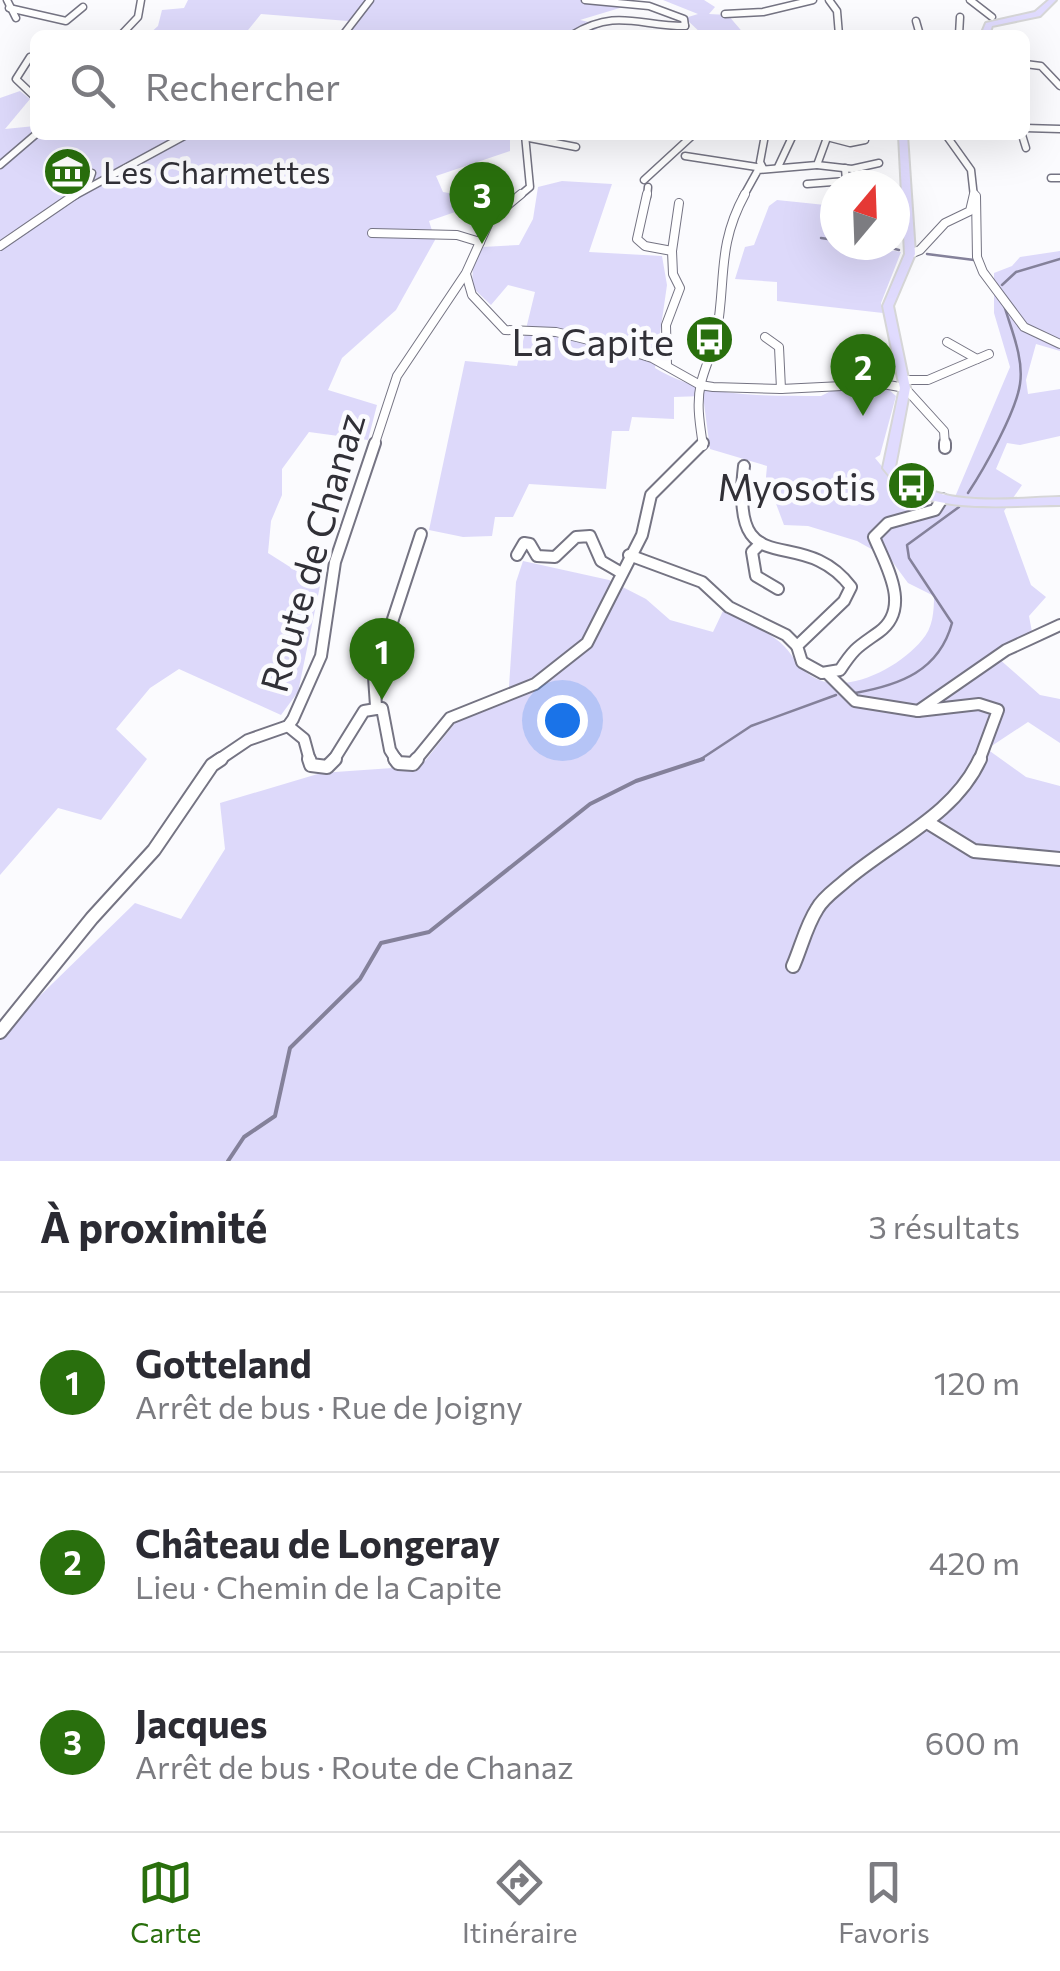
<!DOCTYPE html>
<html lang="fr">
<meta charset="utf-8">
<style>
:root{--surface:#fff;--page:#f2f2f3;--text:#2b2b33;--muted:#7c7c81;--line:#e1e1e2;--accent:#296f0d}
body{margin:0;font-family:Commissioner,sans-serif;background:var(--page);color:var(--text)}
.compass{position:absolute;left:820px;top:170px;width:90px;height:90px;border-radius:50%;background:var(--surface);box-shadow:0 10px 40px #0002;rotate:19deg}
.you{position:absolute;left:562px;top:720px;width:35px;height:35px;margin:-25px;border:8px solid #fff;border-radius:50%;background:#1a73e8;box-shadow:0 0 0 15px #1a73e833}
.badge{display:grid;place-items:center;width:65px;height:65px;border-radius:50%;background:var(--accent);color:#fff;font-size:32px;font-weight:700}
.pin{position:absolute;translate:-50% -82px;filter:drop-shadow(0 2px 5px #0008)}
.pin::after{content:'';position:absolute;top:52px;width:35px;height:30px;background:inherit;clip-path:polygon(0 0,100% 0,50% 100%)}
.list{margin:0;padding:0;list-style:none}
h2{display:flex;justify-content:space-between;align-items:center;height:130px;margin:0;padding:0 40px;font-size:42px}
h2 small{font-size:32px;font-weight:400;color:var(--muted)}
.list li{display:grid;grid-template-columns:65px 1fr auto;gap:30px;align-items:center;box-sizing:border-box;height:180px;padding:0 40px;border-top:2px solid var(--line)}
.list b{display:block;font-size:38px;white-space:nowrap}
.list p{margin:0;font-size:32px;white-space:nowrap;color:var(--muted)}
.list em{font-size:32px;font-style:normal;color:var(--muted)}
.icon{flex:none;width:55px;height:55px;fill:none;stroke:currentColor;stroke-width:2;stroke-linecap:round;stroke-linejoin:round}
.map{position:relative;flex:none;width:1060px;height:1161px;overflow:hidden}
.search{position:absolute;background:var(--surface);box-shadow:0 10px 40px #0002;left:30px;right:30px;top:30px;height:110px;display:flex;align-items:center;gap:25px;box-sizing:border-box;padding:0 35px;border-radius:15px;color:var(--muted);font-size:38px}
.sheet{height:670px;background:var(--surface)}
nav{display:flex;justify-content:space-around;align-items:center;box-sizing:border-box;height:140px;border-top:2px solid var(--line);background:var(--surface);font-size:28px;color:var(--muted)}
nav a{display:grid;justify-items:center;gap:5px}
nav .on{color:var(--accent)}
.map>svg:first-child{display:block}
.green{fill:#ddd9fa}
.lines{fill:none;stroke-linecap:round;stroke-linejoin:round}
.stream-far1{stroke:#84819a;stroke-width:2.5}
.stream{stroke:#84819a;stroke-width:4}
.minor-far3-casing{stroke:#757483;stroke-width:9}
.minor-far2-casing{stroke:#757483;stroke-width:10}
.minor-far1-casing{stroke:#757483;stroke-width:14}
.minor-casing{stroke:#757483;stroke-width:16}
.major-casing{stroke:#d6d6d7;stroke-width:4}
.minor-far3{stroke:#fff;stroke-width:6}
.minor-far2{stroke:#fff;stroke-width:8}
.minor-far1{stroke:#fff;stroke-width:10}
.minor{stroke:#fff;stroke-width:12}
.major{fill:#e0dbfe;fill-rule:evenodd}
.labels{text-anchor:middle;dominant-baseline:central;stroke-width:9;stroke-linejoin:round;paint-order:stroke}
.far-poi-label{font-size:32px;fill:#313037;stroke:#fbfbfe;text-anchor:start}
.poi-label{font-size:38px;fill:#313037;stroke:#fbfbfe;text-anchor:end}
.street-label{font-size:38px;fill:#313037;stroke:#fbfbfe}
</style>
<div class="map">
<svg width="1060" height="1161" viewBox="0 0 1060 1161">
<rect width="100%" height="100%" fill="#fbfbfe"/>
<g class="green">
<polygon points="188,0 609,0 610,5 623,7 580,20 601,25 589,35 338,35 346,30 348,21 261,14 244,35 148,35 158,26 162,10 184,8"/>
<polygon points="663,0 704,0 715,7 709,14 728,15 745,35 703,35 685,18 698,14"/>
<polygon points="20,91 30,99 5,129 35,126 35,133 0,162 0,98"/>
<polygon points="37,135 510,135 510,151 436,176 443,192 490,200 429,221 435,240 396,310 342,358 328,390 377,405 368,440 309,432 282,469 282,495 271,521 268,553 320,586 298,692 281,715 179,669 150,688 116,729 147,759 101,820 58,808 0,875 0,166"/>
<path d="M 562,181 L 612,184 L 589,252 L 662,256 L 667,285 L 655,368 C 706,399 763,395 821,396 L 831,391 L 888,389 L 896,396 L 880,455 L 875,458 L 911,501 L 908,512 L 952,504 L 1010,367 L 994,313 L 994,273 L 1012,266 L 1020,257 L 1060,251 L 1060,351 L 1036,344 L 1026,380 L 1028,394 L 1060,389 L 1060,436 L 1020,445 L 1007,443 L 996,469 L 1022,485 L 1004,511 L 1031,585 L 1046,597 L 1029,616 L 1032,632 L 1009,643 L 998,658 L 1040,695 L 1060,699 L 1060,743 L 1028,722 L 987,749 L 1026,777 L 1060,786 L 1060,1161 L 0,1161 L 0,1039 L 12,1023 L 135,903 L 181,919 L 225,849 L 220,803 L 321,773 L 421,766 L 459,718 L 508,701 L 516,582 L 523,561 L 609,580 L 646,599 L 670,620 L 713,632 L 723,611 C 741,621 770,631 784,646 C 796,659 801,672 817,679 C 850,694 901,666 922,640 C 933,628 934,611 934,596 L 908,583 L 891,560 L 857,541 L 808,526 L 784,525 L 766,477 L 767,466 L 710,449 L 703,396 L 674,397 L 674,419 L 632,417 L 629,431 L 612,431 L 606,489 L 529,484 L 513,517 L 495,517 L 492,536 L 463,537 L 429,530 L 465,361 L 517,366 L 535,292 L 508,285 L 491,305 L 472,287 L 473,262 L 482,247 L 519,245 L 533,219 L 538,187 Z"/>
<polygon points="777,200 835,206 835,245 890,245 884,249 901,252 881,303 883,313 777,301 777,282 735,279 745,247 754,245 769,206"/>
</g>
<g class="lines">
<g class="stream-far1">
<polyline points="821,238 835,240"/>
<polyline points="879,245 899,250"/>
<polyline points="927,254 974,260"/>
<polyline points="1002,285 1016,272 1060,259"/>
<path d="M 968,493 C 984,469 1016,412 1020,384 C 1024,358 1011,329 1004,305"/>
<path d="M 855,693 C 900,685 939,671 952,623 L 909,558 L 907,545 L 959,507"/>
<polyline points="698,761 751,726 836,695"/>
</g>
<polyline class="stream" points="228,1161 244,1137 275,1116 290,1048 360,979 381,943 429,932 590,804 636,781 703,759"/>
<defs>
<g id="minor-far3">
<polyline points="7,0 16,18"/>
<polyline points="585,0 649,6 684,19 685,26"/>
<polyline points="829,0 837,11 839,35"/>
<polyline points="970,0 992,17"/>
<polyline points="9,8 66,21 83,7"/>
<polyline points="725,14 763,12 813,0"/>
<polyline points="916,21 920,35"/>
<polyline points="121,35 138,17 141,0"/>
<polyline points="343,35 370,0"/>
<path d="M 572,35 C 617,8 638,26 685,26"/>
<polyline points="959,35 960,17"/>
<polyline points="30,57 16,79 35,97"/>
<polyline points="1025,64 1041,66 1060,86"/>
<polyline points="1025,128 1060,129"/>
<polyline points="946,135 971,170 974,197"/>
<polyline points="1022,135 1026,148"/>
<polyline points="524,137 576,147"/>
<polyline points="827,137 850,143 865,140 862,135"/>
<polyline points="685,156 763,168 760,162 765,135"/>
<polyline points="0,165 35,135"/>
<polyline points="817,165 852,169 879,163"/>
<polyline points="778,167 793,135"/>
<polyline points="85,171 92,173 87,187"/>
<polyline points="1051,178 1060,178"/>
<polyline points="644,180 693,135"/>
<polyline points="807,184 846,181 845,168"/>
<polyline points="72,197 186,135"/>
<polyline points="518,197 530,187 525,135"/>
<polyline points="647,197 648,187"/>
<polyline points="743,197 758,170 817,165 828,135"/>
</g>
<g id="minor-far2">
<polyline points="647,194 637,239 645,246 672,251 673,274 680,288 666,325 667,365"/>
<polyline points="976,196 977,257 983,272 1024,327 1060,344"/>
<polyline points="372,233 457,235 480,242"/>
<polyline points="0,246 76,194"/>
<polyline points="672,251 679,203"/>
<polyline points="910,254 920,250 945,223 970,211 974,194"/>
<polyline points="466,274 472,295 505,330 556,332 617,347 652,358 700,385 713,387 781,389 883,384 905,388 944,431 945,446"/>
<polyline points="765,337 779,347 781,389"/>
<polyline points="947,342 977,359"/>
<polyline points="905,380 928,380 989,354"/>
<polyline points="374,446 397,376 466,273 490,220 521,194"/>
<path d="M 703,446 C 700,425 696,404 701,383 C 705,366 714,349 717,331 C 726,279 717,245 745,194"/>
</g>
<g id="minor-far1">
<polyline points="945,443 945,448"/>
<path d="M 744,466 C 729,590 800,520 851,587 L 844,601 L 797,646 L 802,662 L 822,673 L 840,670 C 855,647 858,647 879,632 C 912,608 886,566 874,537 L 888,523 L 935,510 L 942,499"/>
<polyline points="761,543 752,552 756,576 778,589"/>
<polyline points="517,555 524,543 530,544 537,556 555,557 576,537 590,536 601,561 620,572"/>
<polyline points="629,555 702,582 729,607 786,635 797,646"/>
<polyline points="827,673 855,701 918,711 1006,650 1060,625"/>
<polyline points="376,706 374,677 421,534"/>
<polyline points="918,711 979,704 998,710 979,761"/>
<polyline points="288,726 304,739 310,761"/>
<polyline points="217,761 248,740 288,726 293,719 321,656 335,562 375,443"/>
<polyline points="333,761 364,711 382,708 390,750 397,761"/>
<polyline points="415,761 450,718 535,684 587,643 642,535 651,495 703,443"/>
</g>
<g id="minor">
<polyline points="309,759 311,765 327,767 335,759"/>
<polyline points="395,759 398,763 413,764 417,759"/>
<polyline points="927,822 974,851 1060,859"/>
<path d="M 793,966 C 801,948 806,926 817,909 C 823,898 835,890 844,882 C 890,842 954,816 980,759"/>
<polyline points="0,1032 92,918 154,850 212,765 221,759"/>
</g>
<g id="major">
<polygon points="1049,0 1056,0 1040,16 992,26 989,35 981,35 986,23 1035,12"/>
<path d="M 899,135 L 907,135 L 915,254 L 893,306 L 910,388 L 895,467 C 935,511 1007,498 1060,497 L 1060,505 C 1015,505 936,514 899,486 C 893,481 888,474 883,468 L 900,388 L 883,306 L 905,254 Z"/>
</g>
</defs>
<use href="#minor-far3" class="minor-far3-casing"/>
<use href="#minor-far2" class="minor-far2-casing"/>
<use href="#minor-far1" class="minor-far1-casing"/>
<use href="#minor" class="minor-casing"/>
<use href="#major" class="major-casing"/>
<use href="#minor-far3" class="minor-far3"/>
<use href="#minor-far2" class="minor-far2"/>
<use href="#minor-far1" class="minor-far1"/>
<use href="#minor" class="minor"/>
<use href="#major" class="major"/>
</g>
<defs>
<symbol id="museum-disc" viewBox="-11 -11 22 22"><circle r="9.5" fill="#296f0d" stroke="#fbfbfe"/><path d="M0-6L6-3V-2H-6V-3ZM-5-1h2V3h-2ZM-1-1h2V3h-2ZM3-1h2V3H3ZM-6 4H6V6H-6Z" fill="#fff"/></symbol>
<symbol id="bus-disc" viewBox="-11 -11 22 22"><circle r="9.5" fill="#296f0d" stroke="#fbfbfe"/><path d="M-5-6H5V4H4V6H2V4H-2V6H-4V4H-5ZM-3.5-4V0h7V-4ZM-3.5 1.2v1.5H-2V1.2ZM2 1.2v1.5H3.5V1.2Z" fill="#fff"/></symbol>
</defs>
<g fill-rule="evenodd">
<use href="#museum-disc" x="40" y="144" width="55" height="55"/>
<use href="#bus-disc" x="682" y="312" width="55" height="55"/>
<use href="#bus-disc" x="884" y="458" width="55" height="55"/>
</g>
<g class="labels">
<g class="far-poi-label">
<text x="103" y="171">Les Charmettes</text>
</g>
<g class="poi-label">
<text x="674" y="340">La Capite</text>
<text x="876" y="485">Myosotis</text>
</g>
<g class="street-label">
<text transform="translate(311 552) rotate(-74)">Route de Chanaz</text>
</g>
</g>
</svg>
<svg class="compass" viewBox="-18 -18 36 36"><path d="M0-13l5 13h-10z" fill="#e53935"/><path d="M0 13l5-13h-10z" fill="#7c7c81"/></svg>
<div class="you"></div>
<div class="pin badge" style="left:382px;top:700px">1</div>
<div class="pin badge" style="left:863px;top:416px">2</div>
<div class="pin badge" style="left:482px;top:244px">3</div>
<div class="search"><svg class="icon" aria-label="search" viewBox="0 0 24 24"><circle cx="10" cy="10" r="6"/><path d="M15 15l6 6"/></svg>Rechercher</div>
</div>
<section class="sheet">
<h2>À proximité<small>3 résultats</small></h2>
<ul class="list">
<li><span class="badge">1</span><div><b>Gotteland</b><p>Arrêt de bus · Rue de Joigny</p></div><em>120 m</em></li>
<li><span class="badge">2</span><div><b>Château de Longeray</b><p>Lieu · Chemin de la Capite</p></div><em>420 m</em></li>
<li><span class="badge">3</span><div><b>Jacques</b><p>Arrêt de bus · Route de Chanaz</p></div><em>600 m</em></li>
</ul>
</section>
<nav>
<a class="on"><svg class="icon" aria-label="map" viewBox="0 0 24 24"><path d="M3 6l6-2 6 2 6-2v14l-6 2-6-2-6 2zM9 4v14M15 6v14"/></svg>Carte</a>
<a><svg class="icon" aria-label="directions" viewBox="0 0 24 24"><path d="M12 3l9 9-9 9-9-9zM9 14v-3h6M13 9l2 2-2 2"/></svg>Itinéraire</a>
<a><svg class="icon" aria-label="saved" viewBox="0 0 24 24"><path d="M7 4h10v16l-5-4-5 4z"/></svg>Favoris</a>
</nav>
